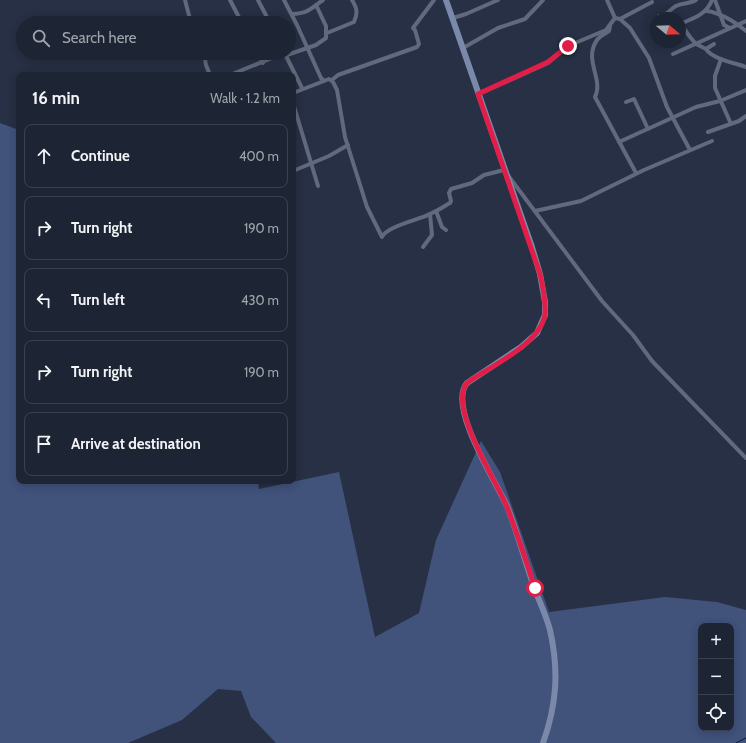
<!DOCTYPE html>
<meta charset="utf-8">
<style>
:root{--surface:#1d2433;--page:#2a303f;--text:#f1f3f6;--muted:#a0a4ac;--line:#3b414e}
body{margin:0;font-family:Cabin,sans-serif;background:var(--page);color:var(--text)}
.controls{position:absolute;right:12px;bottom:12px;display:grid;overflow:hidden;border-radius:8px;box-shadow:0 2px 10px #0003}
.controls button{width:36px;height:36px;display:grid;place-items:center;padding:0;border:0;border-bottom:1px solid var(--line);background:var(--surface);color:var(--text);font:20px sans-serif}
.compass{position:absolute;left:650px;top:12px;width:36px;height:36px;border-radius:50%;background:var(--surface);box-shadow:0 2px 10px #0003;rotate:109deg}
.stop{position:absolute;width:12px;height:12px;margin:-9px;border:3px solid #e11d48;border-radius:50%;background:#fff}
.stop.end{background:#e11d48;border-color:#fff;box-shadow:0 1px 4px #0008}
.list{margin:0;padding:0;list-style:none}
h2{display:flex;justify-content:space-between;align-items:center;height:52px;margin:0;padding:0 16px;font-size:17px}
h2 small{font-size:13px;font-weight:400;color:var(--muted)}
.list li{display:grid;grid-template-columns:26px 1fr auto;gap:12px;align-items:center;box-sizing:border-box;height:64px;margin:0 8px 8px;padding:0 8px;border:1px solid var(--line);border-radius:8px}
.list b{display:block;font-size:15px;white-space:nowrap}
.list em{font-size:13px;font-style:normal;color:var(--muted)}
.icon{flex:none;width:22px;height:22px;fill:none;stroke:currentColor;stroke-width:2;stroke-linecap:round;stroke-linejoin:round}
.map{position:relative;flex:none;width:746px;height:743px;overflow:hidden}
.search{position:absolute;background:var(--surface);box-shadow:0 2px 10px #0003;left:16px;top:16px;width:280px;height:44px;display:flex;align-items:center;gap:10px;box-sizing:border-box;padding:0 14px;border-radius:22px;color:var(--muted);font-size:15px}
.panel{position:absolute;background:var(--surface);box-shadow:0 2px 10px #0003;left:16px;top:72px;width:280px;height:412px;border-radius:8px}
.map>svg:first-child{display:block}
.green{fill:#41527b;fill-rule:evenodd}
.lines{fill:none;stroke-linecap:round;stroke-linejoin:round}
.stream{stroke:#0c1940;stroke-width:1}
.street{stroke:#60697e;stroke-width:4}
.secondary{stroke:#7a89a9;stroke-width:6}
.route{stroke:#e11d48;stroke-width:5}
</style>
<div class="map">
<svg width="746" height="743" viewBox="0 0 746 743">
<rect width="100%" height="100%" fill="#273044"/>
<path class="green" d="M 0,123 L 19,130 L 19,481 L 258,481 L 259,489 L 339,472 L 375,637 L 419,613 L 436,540 L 481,441 L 500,472 L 549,612 L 665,597 L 717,602 L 746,610 L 746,743 L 276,743 L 251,717 L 241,691 L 218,689 L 182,720 L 128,743 L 0,743 ZM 701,626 L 731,626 L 731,728 L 701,728 Z"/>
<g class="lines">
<polyline class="stream" points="736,743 746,738"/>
<g class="street">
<polyline points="185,0 191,23"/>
<polyline points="230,0 242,23"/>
<polyline points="258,0 270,23"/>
<path d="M 284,0 L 297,25 L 321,78 L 324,81 L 329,79 L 333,82 L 337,90 L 345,137 L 367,207 L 382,237 C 387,226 419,220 430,214 C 437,211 443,207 450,203 L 451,201 L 449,193 L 451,189 L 472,183 L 484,175 L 504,170 L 602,301 L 633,335 L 652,361 L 746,458"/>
<polyline points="607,0 615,18 620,19 652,2"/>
<polyline points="715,0 724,25 730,28"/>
<path d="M 707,11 C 721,13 735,22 746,31"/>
<path d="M 292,14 C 309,13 310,9 323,0"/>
<path d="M 659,16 C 666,17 669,10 676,6 C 683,3 689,4 696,0"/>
<polyline points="663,17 670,18"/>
<polyline points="453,18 466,14 498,0"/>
<polyline points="620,19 630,28 649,58 667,107 690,150"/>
<polyline points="680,23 690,37 696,44 706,49 714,44"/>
<path d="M 680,24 C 694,18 706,15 712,0"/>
<path d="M 610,26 L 609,31 C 605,34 600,36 597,40 C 583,60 604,79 595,97 L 636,173"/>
<path d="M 327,33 L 354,22 C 358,13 357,8 352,0"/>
<polyline points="463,48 498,28 525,19 543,0"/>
<path d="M 706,49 C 712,59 735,63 746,67"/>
<polyline points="204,53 206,65 210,75"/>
<polyline points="258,53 263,63"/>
<polyline points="285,54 302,88"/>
<polyline points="673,54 746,21"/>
<polyline points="287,55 316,45 326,38 326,26 316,5"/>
<polyline points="721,59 715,76 715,88 731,124"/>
<polyline points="230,75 284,53"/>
<polyline points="332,80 338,75 417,47 419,44 415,30 413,28 434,0"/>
<polyline points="293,93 324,81"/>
<polyline points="479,94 548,63 568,46 606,30 615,18"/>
<polyline points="626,102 634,99 648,129"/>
<polyline points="293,103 318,186"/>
<polyline points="708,132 739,121 746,116"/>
<polyline points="619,142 696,107 720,101 746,90"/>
<polyline points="293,171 329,156 348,145"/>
<polyline points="436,211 442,227 446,230"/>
<polyline points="535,211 581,201 644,170 712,141"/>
<polyline points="423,247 432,235 430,214"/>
</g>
<path class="secondary" d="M 446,0 L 532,247 L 540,274 L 545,302 L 545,315 L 537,333 L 521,347 L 467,383 C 447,406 496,482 507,506 C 517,531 524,558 533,584 C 538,599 546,614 550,630 C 559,670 557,704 543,743"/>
</g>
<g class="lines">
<path class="route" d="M 535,588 C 526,561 517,533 507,507 C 497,482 447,406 467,383 C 489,367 541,344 545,314 C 546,301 543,287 540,274 L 478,94 L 548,62 L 568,46"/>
</g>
</svg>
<div class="controls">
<button>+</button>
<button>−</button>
<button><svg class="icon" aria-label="locate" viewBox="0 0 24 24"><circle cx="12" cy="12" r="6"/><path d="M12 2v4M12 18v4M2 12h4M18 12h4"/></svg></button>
</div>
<svg class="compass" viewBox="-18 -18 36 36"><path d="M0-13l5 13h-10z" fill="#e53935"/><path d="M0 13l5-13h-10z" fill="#a0a4ac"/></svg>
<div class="stop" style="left:535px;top:588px"></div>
<div class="stop end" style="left:568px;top:46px"></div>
<div class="search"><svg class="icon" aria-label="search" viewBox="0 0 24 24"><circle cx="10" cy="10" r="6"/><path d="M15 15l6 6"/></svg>Search here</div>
<section class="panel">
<h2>16 min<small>Walk · 1.2 km</small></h2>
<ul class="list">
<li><svg class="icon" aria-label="ahead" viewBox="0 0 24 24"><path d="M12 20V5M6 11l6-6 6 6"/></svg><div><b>Continue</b></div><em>400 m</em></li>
<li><svg class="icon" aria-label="right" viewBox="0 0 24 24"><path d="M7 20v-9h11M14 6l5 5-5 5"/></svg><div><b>Turn right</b></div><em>190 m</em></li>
<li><svg class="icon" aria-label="left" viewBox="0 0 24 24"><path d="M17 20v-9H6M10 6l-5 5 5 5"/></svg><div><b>Turn left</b></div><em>430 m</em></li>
<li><svg class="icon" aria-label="right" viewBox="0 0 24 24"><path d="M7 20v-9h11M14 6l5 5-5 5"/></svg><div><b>Turn right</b></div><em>190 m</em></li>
<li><svg class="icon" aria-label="arrive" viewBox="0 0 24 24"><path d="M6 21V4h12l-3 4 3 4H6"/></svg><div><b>Arrive at destination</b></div></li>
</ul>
</section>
</div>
